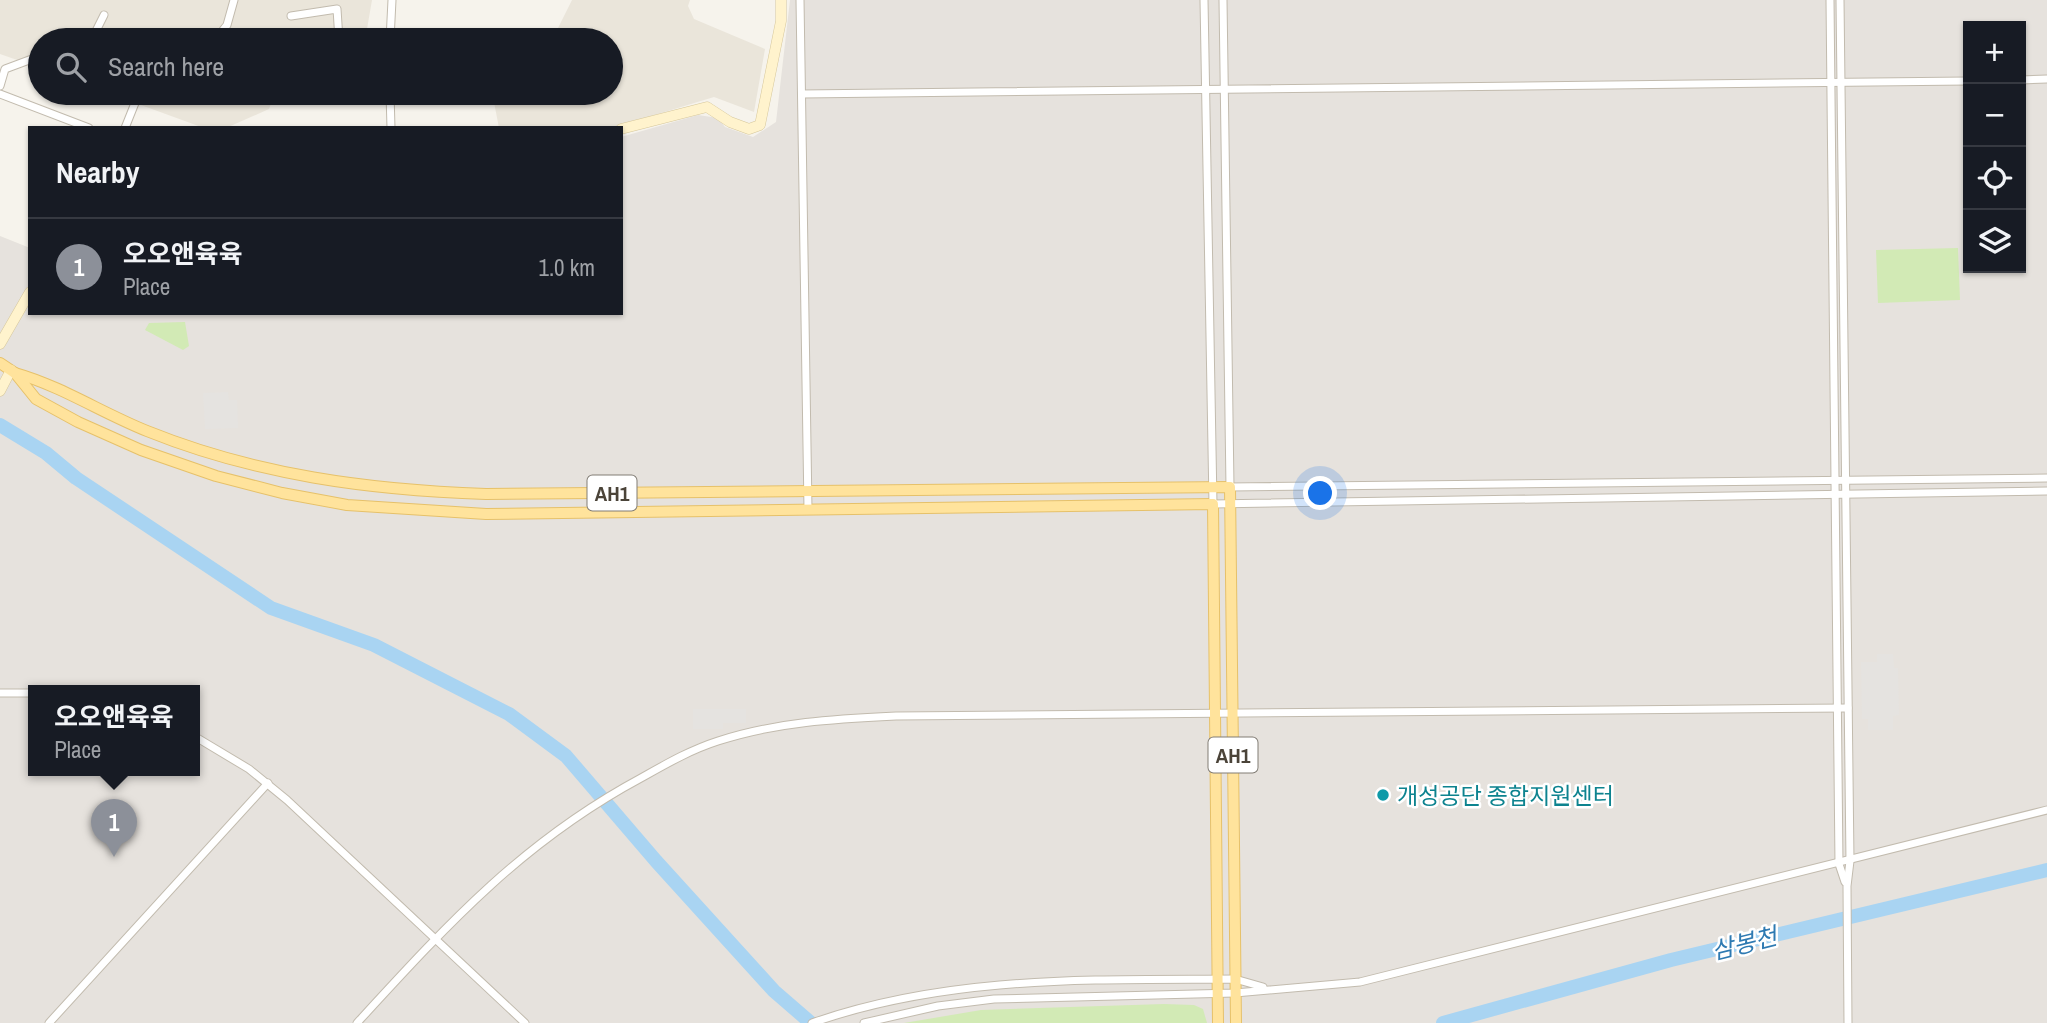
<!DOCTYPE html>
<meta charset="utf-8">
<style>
:root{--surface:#171b24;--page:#20242c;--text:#f1f3f6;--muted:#9ea1a6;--line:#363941;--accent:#8c9099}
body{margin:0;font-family:"Archivo Narrow","Noto Sans KR",sans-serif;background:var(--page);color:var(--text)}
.controls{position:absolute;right:21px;top:21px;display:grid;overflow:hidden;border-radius:0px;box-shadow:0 2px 5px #0004}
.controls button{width:63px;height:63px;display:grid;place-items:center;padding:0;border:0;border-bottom:2px solid var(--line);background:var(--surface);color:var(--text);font:35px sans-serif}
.you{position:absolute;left:1321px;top:494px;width:24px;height:24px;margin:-18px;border:5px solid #fff;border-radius:50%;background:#1a73e8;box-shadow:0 0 0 10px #1a73e833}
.badge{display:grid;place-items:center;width:46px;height:46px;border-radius:50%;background:var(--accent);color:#fff;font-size:23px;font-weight:700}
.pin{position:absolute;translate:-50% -58px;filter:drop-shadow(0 2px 4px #0008)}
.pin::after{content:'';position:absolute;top:37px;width:24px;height:21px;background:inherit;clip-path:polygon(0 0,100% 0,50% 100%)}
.popup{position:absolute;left:28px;top:685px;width:172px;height:91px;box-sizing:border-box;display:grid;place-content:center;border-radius:0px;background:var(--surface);filter:drop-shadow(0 2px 5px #0005);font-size:23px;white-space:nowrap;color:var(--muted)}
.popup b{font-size:26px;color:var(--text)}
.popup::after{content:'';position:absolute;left:50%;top:100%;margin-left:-14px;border:14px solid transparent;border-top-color:var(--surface)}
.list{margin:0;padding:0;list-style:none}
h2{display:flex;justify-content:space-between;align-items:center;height:91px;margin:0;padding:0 28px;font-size:30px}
h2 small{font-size:23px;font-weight:400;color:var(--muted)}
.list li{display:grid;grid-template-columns:46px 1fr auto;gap:21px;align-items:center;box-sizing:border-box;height:98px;padding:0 28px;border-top:2px solid var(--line)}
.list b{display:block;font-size:26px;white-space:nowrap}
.list p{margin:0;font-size:23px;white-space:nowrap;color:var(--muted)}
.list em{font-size:23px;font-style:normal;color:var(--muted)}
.icon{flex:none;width:38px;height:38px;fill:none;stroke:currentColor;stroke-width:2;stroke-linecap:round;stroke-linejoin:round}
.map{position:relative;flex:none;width:2047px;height:1023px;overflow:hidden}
.search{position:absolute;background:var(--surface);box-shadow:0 2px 5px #0004;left:28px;top:28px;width:595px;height:77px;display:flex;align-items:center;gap:18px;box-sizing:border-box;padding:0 24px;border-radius:38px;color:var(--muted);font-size:26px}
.panel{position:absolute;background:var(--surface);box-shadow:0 2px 5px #0004;left:28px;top:126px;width:595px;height:189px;border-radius:0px}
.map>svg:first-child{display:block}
.residential{fill:#eae5da}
.industrial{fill:#e6e2dd;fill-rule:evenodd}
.green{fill:#d2eab5}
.parking{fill:#e5e3e0}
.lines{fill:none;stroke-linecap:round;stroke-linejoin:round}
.river{stroke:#a9d4f2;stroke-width:14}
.street-casing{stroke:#c2bbae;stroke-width:9}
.secondary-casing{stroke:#d6c79b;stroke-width:11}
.primary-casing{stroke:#e6c16a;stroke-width:12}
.street{stroke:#fff;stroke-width:7}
.secondary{stroke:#fff3cd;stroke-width:10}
.primary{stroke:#ffe39c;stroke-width:10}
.culture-dot{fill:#0f9aa8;stroke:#fff;stroke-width:2.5}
.labels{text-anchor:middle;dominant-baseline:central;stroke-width:5;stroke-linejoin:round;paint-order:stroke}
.shield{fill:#fff;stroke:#817c74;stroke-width:2}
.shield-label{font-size:21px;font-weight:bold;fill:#4b4439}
.culture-label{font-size:23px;fill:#0d838f;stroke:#fff;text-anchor:start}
.water-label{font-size:24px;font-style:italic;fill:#2e7ab2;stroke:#fff}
</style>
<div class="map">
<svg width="2047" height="1023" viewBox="0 0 2047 1023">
<rect width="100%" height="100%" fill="#f6f3ec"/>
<g class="residential">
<polygon points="0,0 372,0 367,29 299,36 297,40 40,40 40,68 0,54"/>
<polygon points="572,0 690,0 688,6 694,19 765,49 754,112 714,97 612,128 499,128 493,97 504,93 611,93 611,40 552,40"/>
<polygon points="108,93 275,93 269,109 226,128 204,128"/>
</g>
<path class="industrial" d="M 790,0 L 2047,0 L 2047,1023 L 0,1023 L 0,236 L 30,248 L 30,313 L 621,313 L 621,137 L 698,115 L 718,118 L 725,127 L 753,137 L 776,122 ZM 1968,26 L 2021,26 L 2021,268 L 1968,268 ZM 33,691 L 194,691 L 194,771 L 33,771 Z"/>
<g class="green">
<polygon points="1958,248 1960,300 1878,303 1876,250"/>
<polygon points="185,322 189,346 183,350 145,330 149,323"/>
<polygon points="1164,1004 1194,1005 1203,1009 1207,1023 904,1023 981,1010"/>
</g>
<g class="parking">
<polygon points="228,392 229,400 237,400 238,428 205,429 203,393"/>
<polygon points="1877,654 1893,654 1894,668 1898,668 1899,715 1893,716 1893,730 1868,730 1868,719 1862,719 1861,662 1877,662"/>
<polygon points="693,709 746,709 746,723 723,723 723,729 693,729"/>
</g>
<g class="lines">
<g class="river">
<polyline points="0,425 46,453 76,478 271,608 374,645 509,714 566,756 656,861 774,991 811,1023"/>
<polyline points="1443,1023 1671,960 2047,870"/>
</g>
<defs>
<g id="street">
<polyline points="800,0 808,509"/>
<polyline points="1204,0 1213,504 2047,491"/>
<polyline points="1223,0 1230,487 2047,478"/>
<polyline points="1830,0 1839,864 1845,882"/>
<polyline points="1840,0 1850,861 1847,886 1848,1023"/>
<polyline points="291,16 337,9 339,40"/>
<polyline points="160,39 165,40"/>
<polyline points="79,40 94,35 104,15"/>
<polyline points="215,40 227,25 234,0"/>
<polyline points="390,40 392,0"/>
<polyline points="2021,80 2047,79"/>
<polyline points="0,86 5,69 40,56"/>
<polyline points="390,93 391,128"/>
<polyline points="0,94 89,128"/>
<polyline points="802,94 1968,81"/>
<polyline points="125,128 139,93"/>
<polyline points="0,693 33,693"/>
<polyline points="194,736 249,769 287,800 525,1023"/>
<polyline points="49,1023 268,783"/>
<path d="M 357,1023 C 447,925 522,842 641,778 C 666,764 690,750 718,741 C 776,722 835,719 896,716 L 1848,708"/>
<path d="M 812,1023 C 949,975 1092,980 1235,979 L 1263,987"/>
<polyline points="864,1023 938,1006 994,999 1235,993 1360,982 2047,810"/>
</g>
<g id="secondary">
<polyline points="621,129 707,107 730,122 749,129 760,125 781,21 781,0"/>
<polyline points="0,344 30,292"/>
<polyline points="0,391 11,370"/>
</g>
<g id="primary">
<polyline points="0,363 15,373 36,399 78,422 141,450 216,476 282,493 347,505 486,514 1213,504 1218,1023"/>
<path d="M 15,373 C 61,386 102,413 147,431 C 256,475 369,490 486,494 L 1230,487 L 1236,1023"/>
</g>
</defs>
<use href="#street" class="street-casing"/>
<use href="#secondary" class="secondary-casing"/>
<use href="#primary" class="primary-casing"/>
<use href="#street" class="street"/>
<use href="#secondary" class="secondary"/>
<use href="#primary" class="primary"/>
</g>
<circle class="culture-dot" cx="1383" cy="795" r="7"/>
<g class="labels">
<g class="shield">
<rect x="587.5" y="475.5" width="49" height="35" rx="5"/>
<rect x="1208.5" y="737.5" width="49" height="35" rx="5"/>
</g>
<g class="shield-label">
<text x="612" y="493">AH1</text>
<text x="1233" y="755">AH1</text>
</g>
<g class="culture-label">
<text x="1397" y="795">개성공단 종합지원센터</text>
</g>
<g class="water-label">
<text transform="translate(1744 943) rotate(-14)">삼봉천</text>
</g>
</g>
</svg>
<div class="controls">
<button>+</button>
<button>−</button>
<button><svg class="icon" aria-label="locate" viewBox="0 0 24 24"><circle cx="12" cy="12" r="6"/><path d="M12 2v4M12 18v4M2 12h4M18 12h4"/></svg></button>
<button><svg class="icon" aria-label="layers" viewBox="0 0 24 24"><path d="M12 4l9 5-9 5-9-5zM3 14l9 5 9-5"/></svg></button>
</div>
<div class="you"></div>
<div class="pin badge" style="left:114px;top:857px">1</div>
<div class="popup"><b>오오앤육육</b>Place</div>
<div class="search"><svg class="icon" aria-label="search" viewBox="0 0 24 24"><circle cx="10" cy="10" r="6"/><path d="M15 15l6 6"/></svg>Search here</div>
<section class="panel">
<h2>Nearby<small></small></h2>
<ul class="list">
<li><span class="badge">1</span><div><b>오오앤육육</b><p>Place</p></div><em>1.0 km</em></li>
</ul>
</section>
</div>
